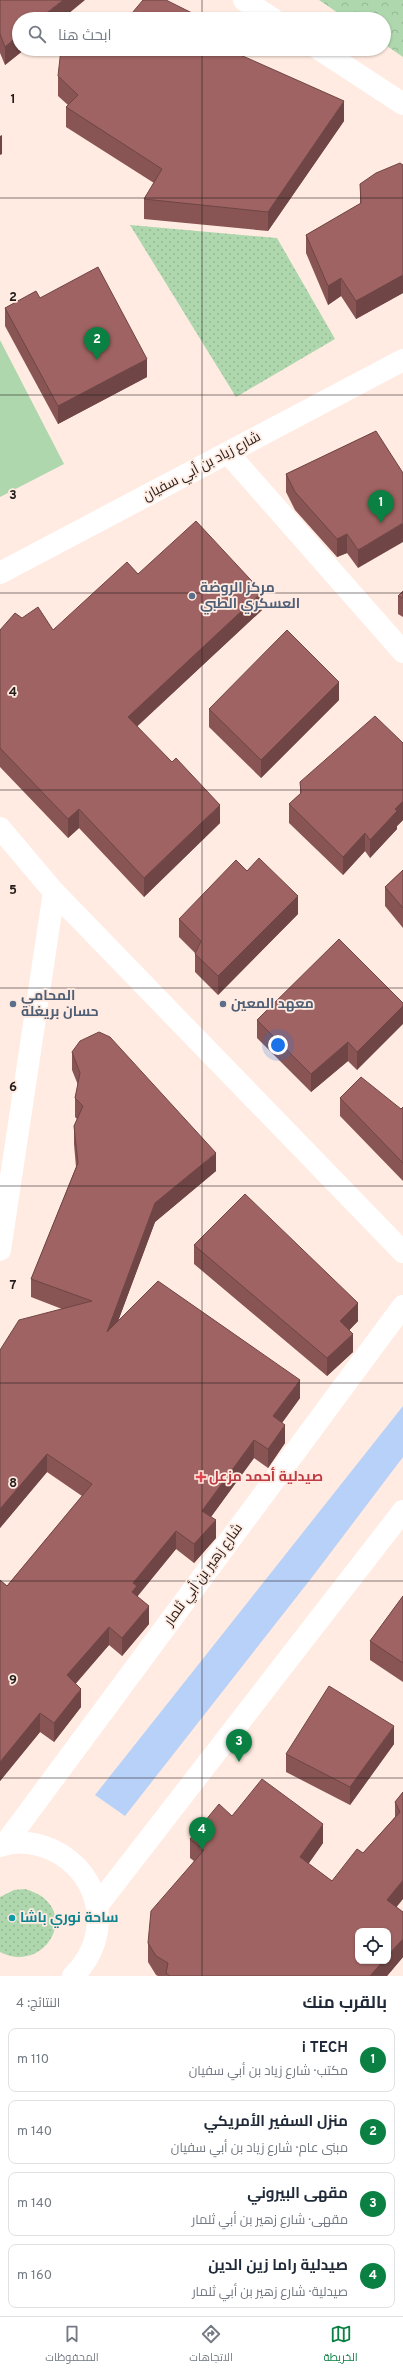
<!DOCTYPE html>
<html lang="ar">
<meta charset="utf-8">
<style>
:root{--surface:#fff;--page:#f2f2f3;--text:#1f2937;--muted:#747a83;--line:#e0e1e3;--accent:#0b8043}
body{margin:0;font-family:Overpass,Cairo,sans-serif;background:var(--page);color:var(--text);direction:rtl}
.controls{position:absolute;right:12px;bottom:12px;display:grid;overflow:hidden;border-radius:8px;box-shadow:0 1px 3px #0004}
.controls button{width:36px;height:36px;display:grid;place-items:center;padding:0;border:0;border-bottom:1px solid var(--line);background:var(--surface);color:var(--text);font:20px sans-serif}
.you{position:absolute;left:278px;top:1045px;width:14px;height:14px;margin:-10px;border:3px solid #fff;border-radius:50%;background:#1a73e8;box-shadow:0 0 0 6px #1a73e833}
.badge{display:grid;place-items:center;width:26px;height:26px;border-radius:50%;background:var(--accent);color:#fff;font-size:13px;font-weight:700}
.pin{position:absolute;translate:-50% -33px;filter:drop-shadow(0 1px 2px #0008)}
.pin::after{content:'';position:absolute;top:21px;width:14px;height:12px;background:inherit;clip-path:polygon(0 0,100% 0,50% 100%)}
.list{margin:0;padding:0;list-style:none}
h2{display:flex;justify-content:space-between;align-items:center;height:52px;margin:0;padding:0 16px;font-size:17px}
h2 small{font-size:13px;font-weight:400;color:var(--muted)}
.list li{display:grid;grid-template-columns:26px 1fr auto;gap:12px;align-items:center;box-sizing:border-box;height:64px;margin:0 8px 8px;padding:0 8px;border:1px solid var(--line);border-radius:8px}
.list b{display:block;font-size:15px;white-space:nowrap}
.list p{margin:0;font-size:13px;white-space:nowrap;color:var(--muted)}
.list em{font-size:13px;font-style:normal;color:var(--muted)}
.icon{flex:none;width:22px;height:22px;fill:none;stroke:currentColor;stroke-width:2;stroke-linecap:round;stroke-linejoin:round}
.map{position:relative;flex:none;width:403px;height:1976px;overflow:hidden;direction:ltr}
.search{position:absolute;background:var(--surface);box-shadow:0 1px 3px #0004;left:12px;right:12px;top:12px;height:44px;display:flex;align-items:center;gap:10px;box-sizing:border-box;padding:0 14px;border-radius:22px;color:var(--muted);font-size:15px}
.sheet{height:340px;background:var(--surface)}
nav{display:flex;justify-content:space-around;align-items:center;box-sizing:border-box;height:56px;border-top:1px solid var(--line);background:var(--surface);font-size:11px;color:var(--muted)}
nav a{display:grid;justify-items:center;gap:2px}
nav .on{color:var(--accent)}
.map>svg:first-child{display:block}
.grass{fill:url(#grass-dots)}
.park{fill:url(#park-crowns)}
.garden{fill:#aed7ad}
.water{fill:#b8d1f8}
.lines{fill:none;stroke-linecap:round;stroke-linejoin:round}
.minor{stroke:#fff;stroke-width:22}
.major{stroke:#fff;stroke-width:22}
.wall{fill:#885554}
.shaded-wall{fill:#6f4545}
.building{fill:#9e6362;stroke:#6f4545}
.grid{fill:none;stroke:#231c19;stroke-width:1;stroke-opacity:0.55}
.service-dot{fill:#5c6f8a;stroke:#ffebe1;stroke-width:1.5}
.health-dot{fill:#e0444e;stroke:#ffebe1;stroke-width:1.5}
.culture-dot{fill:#0f9aa8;stroke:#ffebe1;stroke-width:1.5}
.labels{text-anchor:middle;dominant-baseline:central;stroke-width:3.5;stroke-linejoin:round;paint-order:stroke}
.street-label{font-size:14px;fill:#231c19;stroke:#ffebe1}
.service-label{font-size:14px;font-weight:bold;fill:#4e5e75;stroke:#ffebe1;text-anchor:start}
.health-label{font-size:14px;font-weight:bold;fill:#be3a42;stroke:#ffebe1;text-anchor:start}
.culture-label{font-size:14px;font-weight:bold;fill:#0d838f;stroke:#ffebe1;text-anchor:start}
.grid-label{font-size:13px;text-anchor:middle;font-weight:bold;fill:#231c19;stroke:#ffebe1;stroke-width:3.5;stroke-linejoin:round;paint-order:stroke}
</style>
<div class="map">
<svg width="403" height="1976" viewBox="0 0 403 1976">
<defs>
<pattern id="grass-dots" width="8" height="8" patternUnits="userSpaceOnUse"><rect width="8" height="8" fill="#aed7ad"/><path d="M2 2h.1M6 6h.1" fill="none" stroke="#95b894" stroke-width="1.8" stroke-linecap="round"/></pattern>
<pattern id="park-crowns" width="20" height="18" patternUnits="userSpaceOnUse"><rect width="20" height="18" fill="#aed7ad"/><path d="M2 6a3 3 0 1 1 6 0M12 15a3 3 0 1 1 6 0" fill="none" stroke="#95b894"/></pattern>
</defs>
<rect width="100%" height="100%" fill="#ffebe1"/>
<g class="grass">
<polygon points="130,225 277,238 335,339 236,397"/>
<path d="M 25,1889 C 85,1906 46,1976 0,1952 L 0,1897 L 14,1890 Z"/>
</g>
<polygon class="park" points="319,0 403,0 403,57 384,44 384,19 347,19"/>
<polygon class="garden" points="0,340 64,464 0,497"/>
<polygon class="water" points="403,1406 403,1457 313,1576 125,1816 95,1795"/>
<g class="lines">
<g class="minor">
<polyline points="244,0 273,19"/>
<polyline points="319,49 403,104"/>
<polyline points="228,453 403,652"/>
<polyline points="0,573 403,360"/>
<polyline points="0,828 54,892 403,1252"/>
<polyline points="0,1250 54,892"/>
<polyline points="5,1844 403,1306"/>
<polyline points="97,1906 403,1511"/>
</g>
<path class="major" d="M 0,1846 C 13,1841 29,1842 42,1846 C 100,1864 117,1934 73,1976"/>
</g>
<g class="wall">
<polygon points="0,0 67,15 62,19 19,19 19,49 25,49 5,65 0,53"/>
<polygon points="58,76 344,121 268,231 144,219 144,199 154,183 66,127 66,107 68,105 58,96"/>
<polygon points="403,165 403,293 356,319 341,296 328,305 306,253 306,235 360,204 360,184"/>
<polygon points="40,298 147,377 58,424 5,326 5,308"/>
<polygon points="376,431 358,568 347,553 337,557 295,510 286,492 286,474"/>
<polygon points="138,574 262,610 137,726 220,823 144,897 79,828 68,838 0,767 0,630 22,618 53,630"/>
<polygon points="403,591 403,617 398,614 398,596"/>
<polygon points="339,700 261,778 209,727 209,709"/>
<polygon points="403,743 403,820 397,826 397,829 370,858 365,851 343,875 289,823 289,804 300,794 300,782"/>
<polygon points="403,870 403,928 385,906 385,887"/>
<polygon points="247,871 298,914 218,995 195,972 195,953 179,937 179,919"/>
<polygon points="403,1003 357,1070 348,1061 311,1092 257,1038 257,1020"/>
<polygon points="72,1052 216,1171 155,1222 118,1321 300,1398 282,1423 285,1443 268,1468 254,1458 211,1517 216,1538 194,1563 176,1549 137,1596 149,1624 122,1656 109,1645 75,1683 81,1707 54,1742 40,1732 0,1781 0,1580 7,1586 82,1496 47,1472 0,1528 0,1350 62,1309 31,1297 31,1279 76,1167 74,1144 74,1126 77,1119 75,1117 75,1098 78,1085 72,1070"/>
<polygon points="340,1098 401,1109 403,1107 403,1181 340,1116"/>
<polygon points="194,1245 358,1321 349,1330 353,1352 327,1376 194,1264"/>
<polygon points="403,1596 403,1682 370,1660 370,1641"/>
<polygon points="394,1744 350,1805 286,1772 286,1754"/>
<polygon points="403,1792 396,1907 403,1912 403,1957 387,1976 158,1976 156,1975 148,1962 148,1943 194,1861 190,1858 190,1839 232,1816 323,1843 308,1864 332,1881 363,1853 395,1817 395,1802"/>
</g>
<g class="shaded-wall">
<polygon points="63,0 85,0 62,19 39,19"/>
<polygon points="19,35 19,49 25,49 5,65 5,47"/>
<polygon points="344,101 344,121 268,231 268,212"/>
<polygon points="2,135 2,154 0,155 0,136"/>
<polygon points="403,275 403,293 356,319 356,301"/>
<polygon points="341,278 341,296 328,305 328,286"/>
<polygon points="147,359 147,377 58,424 58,406"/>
<polygon points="403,523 403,542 358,568 358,550"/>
<polygon points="347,534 347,553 337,557 337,539"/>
<polygon points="262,592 262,610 128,735 128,717"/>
<polygon points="339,682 339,700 261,778 261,760"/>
<polygon points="403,801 403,820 397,826 397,829 370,858 370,840 395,809"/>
<polygon points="220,805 220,823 144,897 144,878"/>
<polygon points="79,809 79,828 68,838 68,819"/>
<polygon points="365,833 365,851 343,875 343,857"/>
<polygon points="298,896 298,914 218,995 218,976"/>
<polygon points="403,1006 403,1024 357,1070 357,1052"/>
<polygon points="348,1042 348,1061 311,1092 311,1074"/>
<polygon points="216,1153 216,1171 155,1222 107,1351 107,1332 155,1203"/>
<polygon points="358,1303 358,1321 340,1340 340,1321"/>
<polygon points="353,1334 353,1352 327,1376 327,1358"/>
<polygon points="300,1380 300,1398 273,1435 273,1416"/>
<polygon points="285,1425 285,1443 268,1468 268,1449"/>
<polygon points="254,1440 254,1458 202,1529 202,1511"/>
<polygon points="47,1454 47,1472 0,1528 0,1509"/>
<polygon points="216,1520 216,1538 194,1563 194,1544"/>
<polygon points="176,1531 176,1549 137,1597 132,1592 133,1583"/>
<polygon points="149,1606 149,1624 122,1656 122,1638"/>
<polygon points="109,1627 109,1645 67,1694 67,1675"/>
<polygon points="81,1689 81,1707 54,1742 54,1723"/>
<polygon points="40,1713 40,1732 0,1781 0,1762"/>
<polygon points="394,1726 394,1744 350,1805 350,1787"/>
<polygon points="323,1824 323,1843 300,1876 300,1857"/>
<polygon points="403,1880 403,1899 387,1919 387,1900"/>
<polygon points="403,1939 403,1957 387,1976 370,1976 383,1961 388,1961 388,1955"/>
</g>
<g class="building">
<polygon points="0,0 63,0 39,19 19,19 19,35 5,47 0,34"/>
<polygon points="143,0 166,0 200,17 199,19 127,19"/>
<polygon points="65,14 75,19 64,19"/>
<polygon points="61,49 227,49 344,101 268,212 144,199 162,169 66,107 78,95 58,76"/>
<polygon points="400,163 403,165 403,275 356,301 341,278 328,286 306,235 361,203 360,184 376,173"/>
<polygon points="98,267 147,359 58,406 5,308 36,291 40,298"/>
<polygon points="376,431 403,473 403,523 358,550 347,534 337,539 295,492 286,474"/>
<polygon points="196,521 262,592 128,717 172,762 176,758 220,805 144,878 79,809 68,819 0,748 0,630 15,613 22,618 38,607 53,630 127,562 138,574"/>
<polygon points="403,591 403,598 398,596"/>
<polygon points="287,630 339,682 261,760 209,709"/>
<polygon points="375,716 403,743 403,801 395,809 397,811 370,840 365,833 343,857 289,804 301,793 300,782"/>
<polygon points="259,858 298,896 218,976 195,954 201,941 179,919 236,860 247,871"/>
<polygon points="403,870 403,908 385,887"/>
<polygon points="339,939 403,1003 403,1006 357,1052 348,1042 311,1074 257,1020"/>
<polygon points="99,1032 110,1037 216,1153 155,1203 107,1332 158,1281 300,1380 273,1416 285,1425 268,1449 254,1440 202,1511 216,1520 194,1544 176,1531 133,1583 137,1586 132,1592 149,1606 122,1638 109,1627 67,1675 81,1689 54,1723 40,1713 0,1762 0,1580 7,1586 92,1484 47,1454 0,1509 0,1350 19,1320 92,1301 31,1279 78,1163 74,1126 83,1106 75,1098 80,1073 72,1052 80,1041"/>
<polygon points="361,1077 401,1109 403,1107 403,1163 340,1098"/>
<polygon points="245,1194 358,1303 340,1321 353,1334 327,1358 194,1245"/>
<polygon points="403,1596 403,1663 370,1641"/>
<polygon points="329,1686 394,1726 350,1787 286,1754"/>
<polygon points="262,1779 323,1824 300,1857 332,1881 357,1849 363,1853 400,1812 395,1802 403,1792 403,1880 387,1900 403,1912 403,1939 388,1955 388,1931 358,1931 358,1961 383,1961 370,1976 170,1976 166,1973 168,1963 156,1956 148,1943 151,1911 204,1850 190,1839 219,1804 232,1816"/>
</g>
<path class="grid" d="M 202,0 L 202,19M 202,49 L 202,1976M 0,198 L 403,198M 0,395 L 403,395M 0,593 L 403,593M 0,790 L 403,790M 0,988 L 403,988M 0,1186 L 403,1186M 0,1383 L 403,1383M 0,1581 L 403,1581M 0,1778 L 403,1778"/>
<g class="service-dot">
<circle cx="192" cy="596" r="4"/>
<circle cx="13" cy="1004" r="4"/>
<circle cx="223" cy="1004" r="4"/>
</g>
<path class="health-dot" d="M199 1471h4v4h4v4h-4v4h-4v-4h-4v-4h4z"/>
<circle class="culture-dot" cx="12" cy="1918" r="4"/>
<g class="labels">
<g class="street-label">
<text transform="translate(202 467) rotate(-28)">شارع زياد بن أبي سفيان</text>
<text transform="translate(204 1575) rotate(-54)">شارع زهير بن أبي ثلمار</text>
</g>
<g class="service-label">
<text x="200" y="588">مركز الروضة<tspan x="200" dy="16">العسكري الطبي</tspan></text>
<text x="21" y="996">المحامي<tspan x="21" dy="16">حسان بريغلة</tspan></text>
<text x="231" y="1004">معهد المعين</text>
</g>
<g class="health-label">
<text x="209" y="1477">صيدلية أحمد مزعل</text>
</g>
<g class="culture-label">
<text x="20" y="1918">ساحة نوري باشا</text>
</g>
</g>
<g class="grid-label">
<text x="13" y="103">1</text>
<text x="13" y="301">2</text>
<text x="13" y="499">3</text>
<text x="13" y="696">4</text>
<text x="13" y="894">5</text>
<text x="13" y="1091">6</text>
<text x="13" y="1289">7</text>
<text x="13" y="1487">8</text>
<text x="13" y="1684">9</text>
</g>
</svg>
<div class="controls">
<button><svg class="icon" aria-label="locate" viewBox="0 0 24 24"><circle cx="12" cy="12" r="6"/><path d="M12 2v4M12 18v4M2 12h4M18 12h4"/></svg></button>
</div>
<div class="you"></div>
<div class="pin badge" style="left:381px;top:523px">1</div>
<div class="pin badge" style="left:97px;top:360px">2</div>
<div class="pin badge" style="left:239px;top:1762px">3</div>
<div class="pin badge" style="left:202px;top:1850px">4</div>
<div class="search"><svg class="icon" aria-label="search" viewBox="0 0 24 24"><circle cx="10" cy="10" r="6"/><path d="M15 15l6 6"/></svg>ابحث هنا</div>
</div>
<section class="sheet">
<h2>بالقرب منك<small>النتائج: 4</small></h2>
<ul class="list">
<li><span class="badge">1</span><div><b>i TECH</b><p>مكتب · شارع زياد بن أبي سفيان</p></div><em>110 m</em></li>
<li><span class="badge">2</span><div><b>منزل السفير الأمريكي</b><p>مبنى عام · شارع زياد بن أبي سفيان</p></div><em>140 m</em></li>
<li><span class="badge">3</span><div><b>مقهى البيروني</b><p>مقهى · شارع زهير بن أبي ثلمار</p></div><em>140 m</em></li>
<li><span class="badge">4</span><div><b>صيدلية راما زين الدين</b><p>صيدلية · شارع زهير بن أبي ثلمار</p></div><em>160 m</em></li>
</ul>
</section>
<nav>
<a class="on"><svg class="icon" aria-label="map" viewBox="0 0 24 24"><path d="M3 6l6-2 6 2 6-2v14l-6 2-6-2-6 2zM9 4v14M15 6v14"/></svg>الخريطة</a>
<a><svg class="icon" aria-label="directions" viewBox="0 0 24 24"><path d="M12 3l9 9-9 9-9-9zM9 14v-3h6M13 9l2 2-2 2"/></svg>الاتجاهات</a>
<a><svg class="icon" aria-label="saved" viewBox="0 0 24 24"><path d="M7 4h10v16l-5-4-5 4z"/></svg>المحفوظات</a>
</nav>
